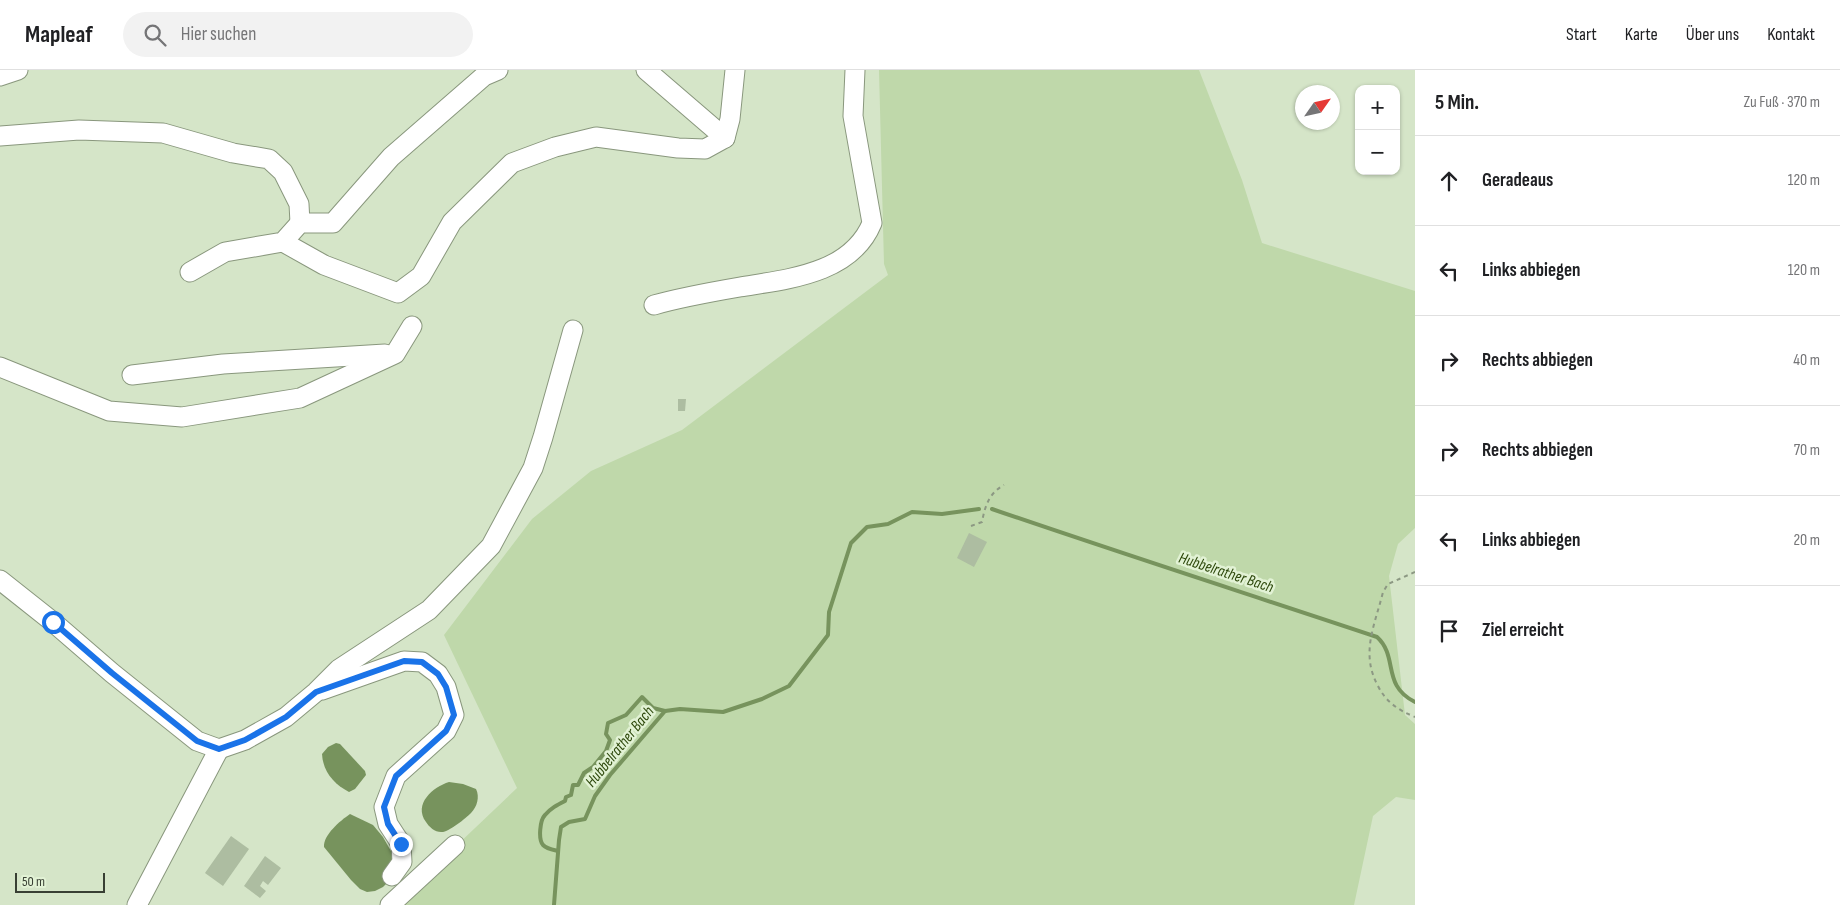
<!DOCTYPE html>
<html lang="de">
<meta charset="utf-8">
<style>
:root{--surface:#fff;--page:#f2f2f2;--text:#202124;--muted:#757577;--line:#e0e0e0}
body{margin:0;font-family:"Sofia Sans Condensed",sans-serif;background:var(--page);color:var(--text)}
.controls{position:absolute;right:15px;top:15px;display:grid;overflow:hidden;border-radius:10px;box-shadow:0 1px 4px #0004}
.controls button{width:45px;height:45px;display:grid;place-items:center;padding:0;border:0;border-bottom:1px solid var(--line);background:var(--surface);color:var(--text);font:25px sans-serif}
.compass{position:absolute;left:1295px;top:15px;width:45px;height:45px;border-radius:50%;background:var(--surface);box-shadow:0 1px 4px #0004;rotate:56deg}
.scale{position:absolute;left:15px;bottom:12px;width:90px;box-sizing:border-box;padding-left:5px;border:2px solid #383f33;border-top:0;font-size:14px;line-height:18px;white-space:nowrap;color:#383f33;-webkit-text-stroke:4px #e2f2d5;paint-order:stroke}
.stop{position:absolute;width:15px;height:15px;margin:-11px;border:4px solid #1a73e8;border-radius:50%;background:#fff}
.stop.end{background:#1a73e8;border-color:#fff;box-shadow:0 1px 5px #0008}
.list{margin:0;padding:0;list-style:none}
h2{display:flex;justify-content:space-between;align-items:center;height:65px;margin:0;padding:0 20px;font-size:21px}
h2 small{font-size:16px;font-weight:400;color:var(--muted)}
.list li{display:grid;grid-template-columns:32px 1fr auto;gap:15px;align-items:center;box-sizing:border-box;height:90px;padding:0 20px;border-top:1px solid var(--line)}
.list b{display:block;font-size:19px;white-space:nowrap}
.list em{font-size:16px;font-style:normal;color:var(--muted)}
.icon{flex:none;width:28px;height:28px;fill:none;stroke:currentColor;stroke-width:2;stroke-linecap:round;stroke-linejoin:round}
.map{position:relative;flex:none;width:1415px;height:835px;overflow:hidden}
header{display:flex;align-items:center;gap:30px;box-sizing:border-box;height:70px;padding:0 25px;background:var(--surface);border-bottom:1px solid var(--line)}
header strong{font-size:24px}
nav{display:flex;gap:28px;margin-inline-start:auto;font-size:18px}
.search{width:350px;height:45px;background:var(--page);display:flex;align-items:center;gap:12px;box-sizing:border-box;padding:0 18px;border-radius:28px;color:var(--muted);font-size:19px}
main{display:flex}
aside{flex:1;background:var(--surface)}
.map>svg:first-child{display:block}
.green{fill:#bfd8aa}
.water{fill:#77935d}
.lines{fill:none;stroke-linecap:round;stroke-linejoin:round}
.stream{stroke:#77935d;stroke-width:4}
.building{fill:#adbda1}
.minor-casing{stroke:#89977d;stroke-width:21}
.path{stroke:#8c9883;stroke-width:2;stroke-dasharray:4 4;stroke-linecap:butt}
.minor{stroke:#fff;stroke-width:19}
.route{stroke:#1a73e8;stroke-width:6}
.labels{text-anchor:middle;dominant-baseline:central;stroke-width:5;stroke-linejoin:round;paint-order:stroke}
.water-label{font-size:16px;font-style:italic;fill:#2c470a;stroke:#e2f2d5}
</style>
<header>
<strong>Mapleaf</strong>
<div class="search"><svg class="icon" aria-label="search" viewBox="0 0 24 24"><circle cx="10" cy="10" r="6"/><path d="M15 15l6 6"/></svg>Hier suchen</div>
<nav><a>Start</a><a>Karte</a><a>Über uns</a><a>Kontakt</a></nav>
</header>
<main>
<div class="map">
<svg width="1415" height="835" viewBox="0 0 1415 835">
<rect width="100%" height="100%" fill="#d5e5c8"/>
<polygon class="green" points="879,0 1199,0 1242,110 1262,173 1415,221 1415,458 1398,474 1389,506 1405,645 1415,654 1415,730 1396,727 1373,746 1354,835 394,835 517,718 444,565 532,449 591,401 682,360 888,205 884,194"/>
<g class="water">
<path d="M 336,673 L 340,674 L 365,701 L 366,705 L 355,719 L 349,722 C 334,714 323,702 322,684 L 328,677 Z"/>
<path d="M 449,712 L 463,714 L 476,719 C 480,727 477,737 471,743 C 466,748 448,763 441,762 C 435,762 429,757 426,752 C 413,734 433,717 449,712 Z"/>
<path d="M 350,744 L 373,755 L 383,767 L 396,790 L 388,812 L 383,817 L 375,821 L 367,822 L 360,819 L 351,810 L 324,777 C 323,765 340,751 350,744 Z"/>
</g>
<g class="lines">
<g class="stream">
<path d="M 992,439 C 1120,483 1248,524 1377,567 C 1399,587 1381,615 1415,632"/>
<path d="M 558,781 C 554,780 547,779 543,775 C 538,769 540,750 545,745 C 551,738 557,735 565,731 L 566,727 L 571,725 L 573,715 L 578,715 L 584,703 L 593,697 L 606,681 L 610,670 L 606,664 L 608,653 L 626,645 L 642,627 L 653,638 L 665,641"/>
<polyline points="554,835 559,770 561,757 569,752 585,749 595,726 610,705 665,641 680,639 723,642 762,629 789,616 828,565 829,542 851,473 867,457 888,454 912,442 942,444 979,439"/>
</g>
</g>
<g class="building">
<polygon points="678,329 686,329 685,341 678,341"/>
<polygon points="969,463 987,472 974,497 957,488"/>
<polygon points="231,766 249,779 223,816 205,803"/>
<polygon points="265,786 281,798 268,815 263,811 260,816 266,821 260,828 244,816"/>
</g>
<g class="lines">
<defs>
<g id="minor">
<polyline points="646,0 725,68"/>
<polyline points="0,6 18,0"/>
<polyline points="0,66 79,60 163,63 233,83 269,89 283,102 299,134 300,153"/>
<polyline points="283,172 324,195 398,223 421,206 452,152 512,93 555,77 596,67 678,78 705,79 725,68 730,49 735,0"/>
<polyline points="190,202 225,182 283,172 300,153 333,153 391,87 484,6 498,0"/>
<path d="M 654,235 C 682,227 711,222 740,217 C 788,209 851,204 872,153 L 853,46 L 855,0"/>
<polyline points="0,297 109,341 182,347 300,328 395,284 412,256"/>
<polyline points="132,305 223,294 385,284"/>
<polyline points="0,510 53,552 112,603 197,671 219,679 245,670 286,647 316,622 339,599 429,540 491,476 533,398 543,367 573,260"/>
<polyline points="322,620 404,591 422,592 438,604 446,617 454,645 446,661 396,706 384,737 388,754 401,774 402,792 392,806"/>
<polyline points="137,835 219,679"/>
<polyline points="390,835 455,775"/>
</g>
</defs>
<use href="#minor" class="minor-casing"/>
<g class="path">
<path d="M 971,456 L 982,452 C 985,436 989,423 1004,415"/>
<path d="M 1415,502 L 1388,514 L 1383,522 C 1375,555 1360,583 1378,616 C 1386,632 1398,640 1415,647"/>
</g>
<use href="#minor" class="minor"/>
</g>
<g class="lines">
<polyline class="route" points="53,552 112,603 197,671 219,679 245,670 286,647 316,622 404,591 422,592 438,604 446,617 454,645 446,661 396,706 384,737 388,754 401,774"/>
</g>
<g class="labels">
<g class="water-label">
<text transform="translate(1226 503) rotate(18)">Hubbelrather Bach</text>
<text transform="translate(620 677) rotate(-51)">Hubbelrather Bach</text>
</g>
</g>
</svg>
<div class="controls">
<button>+</button>
<button>−</button>
</div>
<svg class="compass" viewBox="-18 -18 36 36"><path d="M0-13l5 13h-10z" fill="#e53935"/><path d="M0 13l5-13h-10z" fill="#757577"/></svg>
<div class="scale">50 m</div>
<div class="stop" style="left:53px;top:552px"></div>
<div class="stop end" style="left:401px;top:774px"></div>
</div>
<aside>
<h2>5 Min.<small>Zu Fuß · 370 m</small></h2>
<ul class="list">
<li><svg class="icon" aria-label="ahead" viewBox="0 0 24 24"><path d="M12 20V5M6 11l6-6 6 6"/></svg><div><b>Geradeaus</b></div><em>120 m</em></li>
<li><svg class="icon" aria-label="left" viewBox="0 0 24 24"><path d="M17 20v-9H6M10 6l-5 5 5 5"/></svg><div><b>Links abbiegen</b></div><em>120 m</em></li>
<li><svg class="icon" aria-label="right" viewBox="0 0 24 24"><path d="M7 20v-9h11M14 6l5 5-5 5"/></svg><div><b>Rechts abbiegen</b></div><em>40 m</em></li>
<li><svg class="icon" aria-label="right" viewBox="0 0 24 24"><path d="M7 20v-9h11M14 6l5 5-5 5"/></svg><div><b>Rechts abbiegen</b></div><em>70 m</em></li>
<li><svg class="icon" aria-label="left" viewBox="0 0 24 24"><path d="M17 20v-9H6M10 6l-5 5 5 5"/></svg><div><b>Links abbiegen</b></div><em>20 m</em></li>
<li><svg class="icon" aria-label="arrive" viewBox="0 0 24 24"><path d="M6 21V4h12l-3 4 3 4H6"/></svg><div><b>Ziel erreicht</b></div></li>
</ul>
</aside>
</main>
